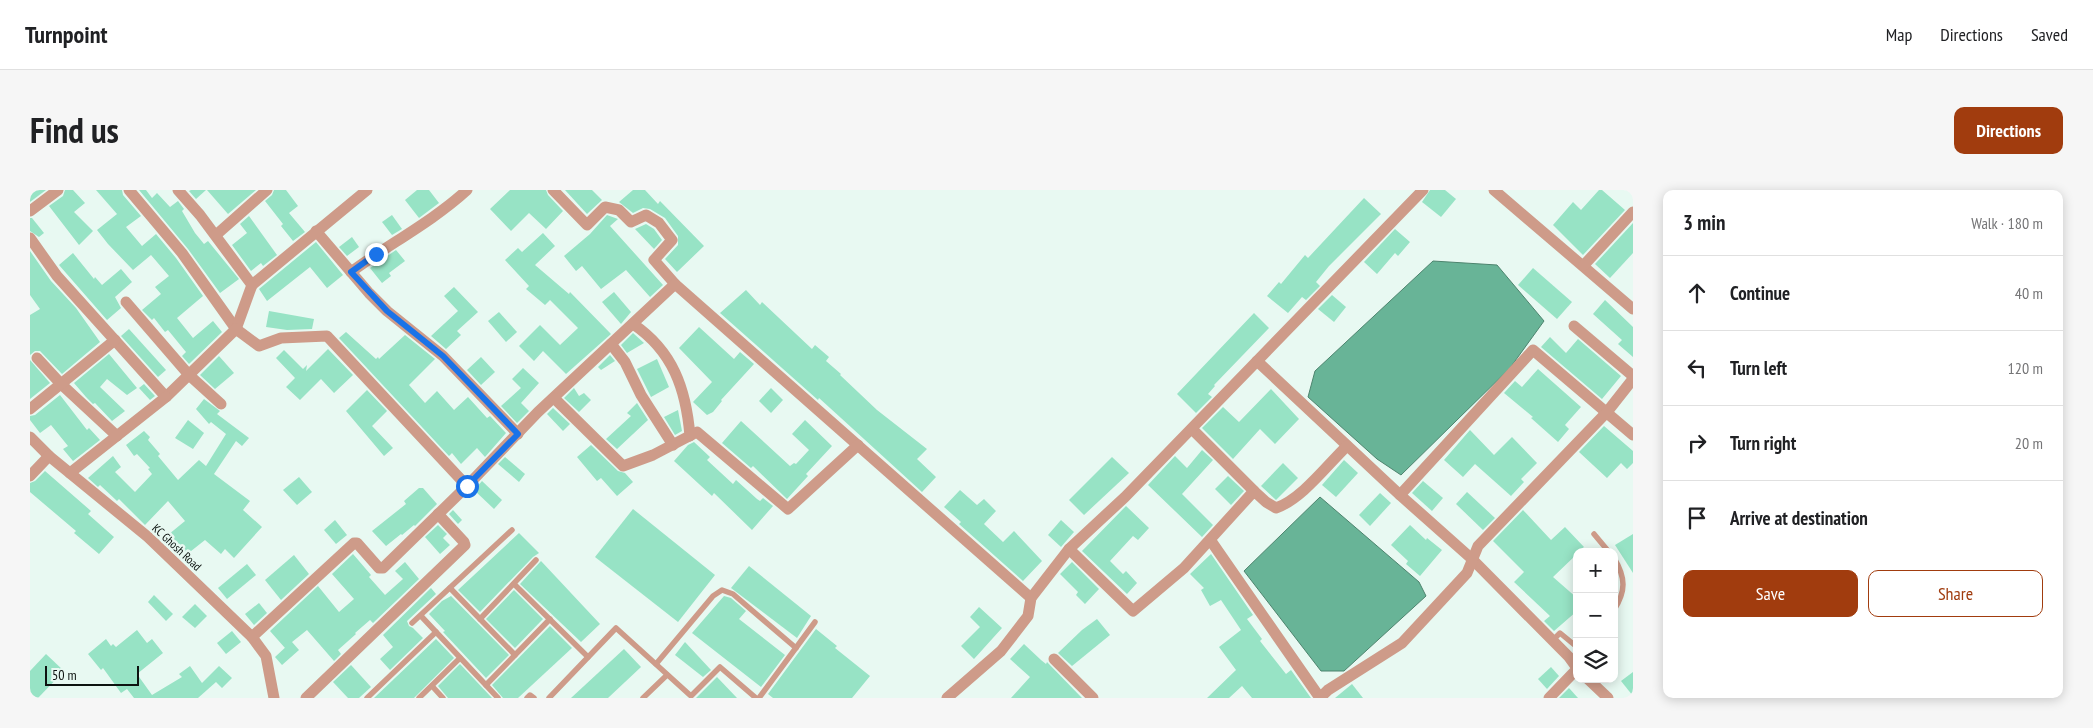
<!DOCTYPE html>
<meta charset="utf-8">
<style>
:root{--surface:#fff;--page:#f6f6f6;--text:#202124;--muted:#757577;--line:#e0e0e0;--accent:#a13c0e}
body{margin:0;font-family:"PT Sans Narrow",sans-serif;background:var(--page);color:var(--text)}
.controls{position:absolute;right:15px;bottom:15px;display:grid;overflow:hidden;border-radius:10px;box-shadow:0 2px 12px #0003}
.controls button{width:45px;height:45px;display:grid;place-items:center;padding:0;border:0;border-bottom:1px solid var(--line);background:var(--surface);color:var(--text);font:25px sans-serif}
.scale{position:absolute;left:15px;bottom:12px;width:94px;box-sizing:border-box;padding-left:5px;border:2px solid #0d1310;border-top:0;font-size:14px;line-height:18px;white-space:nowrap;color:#0d1310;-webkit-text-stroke:4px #e8f9f2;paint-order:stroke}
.stop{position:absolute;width:15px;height:15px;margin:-11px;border:4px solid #1a73e8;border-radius:50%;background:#fff}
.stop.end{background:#1a73e8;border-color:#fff;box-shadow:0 1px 5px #0008}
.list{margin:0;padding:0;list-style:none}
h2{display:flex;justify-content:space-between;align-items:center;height:65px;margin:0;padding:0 20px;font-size:21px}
h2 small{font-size:16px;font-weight:400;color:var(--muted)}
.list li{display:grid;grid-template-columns:32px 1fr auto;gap:15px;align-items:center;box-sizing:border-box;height:75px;padding:0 20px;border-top:1px solid var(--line)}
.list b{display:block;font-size:19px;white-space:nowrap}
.list em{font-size:16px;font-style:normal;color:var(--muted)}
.actions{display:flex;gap:10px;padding:15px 20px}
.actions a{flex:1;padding:11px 0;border:1px solid var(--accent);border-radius:10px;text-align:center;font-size:18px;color:var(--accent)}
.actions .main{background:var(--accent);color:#fff}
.icon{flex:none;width:28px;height:28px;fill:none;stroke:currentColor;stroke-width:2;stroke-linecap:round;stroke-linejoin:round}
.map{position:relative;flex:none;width:1603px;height:508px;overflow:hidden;border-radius:10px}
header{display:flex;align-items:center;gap:30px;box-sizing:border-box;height:70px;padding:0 25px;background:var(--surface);border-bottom:1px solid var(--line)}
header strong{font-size:24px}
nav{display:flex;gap:28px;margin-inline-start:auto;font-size:18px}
.intro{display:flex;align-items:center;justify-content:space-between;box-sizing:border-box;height:120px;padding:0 30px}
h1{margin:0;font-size:35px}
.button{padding:12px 22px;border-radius:10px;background:var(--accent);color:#fff;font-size:18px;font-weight:700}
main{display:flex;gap:30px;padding:0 30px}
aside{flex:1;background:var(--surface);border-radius:10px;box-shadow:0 2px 12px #0003}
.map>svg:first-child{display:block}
.water{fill:#68b497;stroke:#4d846e}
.building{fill:#97e3c5}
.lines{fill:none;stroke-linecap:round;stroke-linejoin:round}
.service{stroke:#ce9b89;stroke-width:5.5}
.minor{stroke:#ce9b89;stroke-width:11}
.route{stroke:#1a73e8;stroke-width:6}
.labels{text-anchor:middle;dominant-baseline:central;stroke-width:5;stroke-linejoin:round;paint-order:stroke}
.street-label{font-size:12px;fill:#0d1310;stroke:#e8f9f2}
</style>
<header>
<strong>Turnpoint</strong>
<nav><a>Map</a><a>Directions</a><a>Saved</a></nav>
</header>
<div class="intro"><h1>Find us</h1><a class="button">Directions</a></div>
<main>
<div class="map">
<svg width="1603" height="508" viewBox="0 0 1603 508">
<rect width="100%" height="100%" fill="#e8f9f2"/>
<g class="water">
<polygon points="1403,71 1467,75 1514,131 1480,178 1371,285 1347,269 1278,207 1285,181"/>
<polygon points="1290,307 1389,392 1396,406 1314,481 1291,481 1214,381"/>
</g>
<g class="building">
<polygon points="0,0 16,0 0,12"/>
<polygon points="35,0 43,0 55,13 44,22 63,41 49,55 19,16 33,6"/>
<polygon points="66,0 92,0 93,5 111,26 96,37 112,56 126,44 146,68 173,106 147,128 163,148 183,131 192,142 159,174 152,166 156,162 138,140 135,142 124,128 122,130 112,120 131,104 125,97 139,86 121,65 103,80 78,54 67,40 87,24"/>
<polygon points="109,0 116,0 122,8 127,3 140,17 148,11 154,19 152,21 165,43 174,54 178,51 209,89 190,103 158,59"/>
<polygon points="161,0 176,0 166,9 159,1"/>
<polygon points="177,0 226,0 198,24"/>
<polygon points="244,0 256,0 268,16 259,23 275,42 263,51 251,36 253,34 235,11 242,5"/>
<polygon points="387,0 399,0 409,13 389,28 375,10"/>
<polygon points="480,0 516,0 518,5 533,21 516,39 499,23 481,41 460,19"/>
<polygon points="535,0 562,0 572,10 557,24"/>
<polygon points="603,0 615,0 628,14 630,11 674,56 647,82 635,69 648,55 648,46 635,28 620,19 613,18 603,23 589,12"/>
<polygon points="1400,0 1415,0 1426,9 1411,27 1392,12"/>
<polygon points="1569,0 1572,0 1595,20 1553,65 1523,35 1543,12 1551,20"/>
<polygon points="1334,8 1351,24 1299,76 1286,92 1290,96 1276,110 1272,107 1258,123 1237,106 1249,92 1251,94 1275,65 1278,68"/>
<polygon points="362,25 372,39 362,45 352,32"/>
<polygon points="577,25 588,29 580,36 633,95 620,107 596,80 571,99 552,76 546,81 534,66 560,44"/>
<polygon points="219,26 247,65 233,76 231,73 221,81 202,55 217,43 210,34"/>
<polygon points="0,28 2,28 14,43 9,47 0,41"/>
<polygon points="1603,33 1603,63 1580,88 1565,74"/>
<polygon points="616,34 624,39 632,50 624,59 605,39"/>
<polygon points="1365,39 1380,52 1368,66 1365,63 1347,84 1334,72"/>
<polygon points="513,43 525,56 505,75 539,104 540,102 581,144 536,184 513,161 504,171 489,156 510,135 530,155 548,138 520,110 515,115 496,99 499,96 475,70 488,58 492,62"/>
<polygon points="322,47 329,57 317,66 309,57"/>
<polygon points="286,52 313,85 297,98 280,77 237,111 229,99"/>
<polygon points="366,60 375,71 359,83 361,86 352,93 340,78"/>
<polygon points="0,61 21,91 46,118 70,152 32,184 10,161 5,161 0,165 0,125 10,119 0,105"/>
<polygon points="43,63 64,89 65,87 72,95 91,79 102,92 85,107 91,118 77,130 29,75"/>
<polygon points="1503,78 1542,112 1527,129 1488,95"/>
<polygon points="424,97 448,122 427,141 431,145 416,159 401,146 428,121 414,106"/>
<polygon points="716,100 730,115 732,112 782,159 785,155 799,167 796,171 811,184 810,185 847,220 897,259 887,269 906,287 892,302 811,228 789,208 788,210 690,123"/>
<polygon points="584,102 601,122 591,134 572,112"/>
<polygon points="1302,105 1316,117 1304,132 1288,119"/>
<polygon points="1575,110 1603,137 1603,167 1588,154 1592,150 1563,124"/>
<polygon points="239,121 284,129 282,139 257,140 236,137"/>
<polygon points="469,122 487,142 476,152 458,131"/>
<polygon points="1224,123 1239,138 1184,195 1185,196 1178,204 1182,207 1166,223 1147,204"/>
<polygon points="669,137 704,169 710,162 724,174 691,210 692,211 683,222 677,225 663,212 682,192 649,158"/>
<polygon points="99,139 136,180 128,187 91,146"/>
<polygon points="316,142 346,169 348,167 349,169 375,145 405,169 379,195 395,213 407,201 424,220 438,207 457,228 460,226 476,243 455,267 447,258 431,274 422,263 419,266 309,148"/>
<polygon points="603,143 614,153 597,163 591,155"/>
<polygon points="1520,147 1536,163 1548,149 1591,186 1572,209 1511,157"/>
<polygon points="298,159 323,185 304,203 291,189 270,210 256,197 265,188 246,168 254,160 273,179 277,175 276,181"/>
<polygon points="79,164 107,198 97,205 77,189 70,197 95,221 82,231 65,213 63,214 56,207 44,193"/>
<polygon points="580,165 585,171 571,180 568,177"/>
<polygon points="189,166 204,183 185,199 170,185"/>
<polygon points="451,167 465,182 451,195 437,180"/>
<polygon points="627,169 639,197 621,207 607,179"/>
<polygon points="0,170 20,193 0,209"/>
<polygon points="493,178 509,193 491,213 499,221 487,233 471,216 491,198 482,189"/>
<polygon points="1508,179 1551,217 1535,235 1539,239 1528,252 1501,228 1503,227 1474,203 1485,191 1492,197"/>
<polygon points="114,194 125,206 120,210 109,198"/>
<polygon points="544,198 549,206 554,203 561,210 549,222 534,208"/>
<polygon points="741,198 753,210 741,223 729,211"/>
<polygon points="1241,199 1269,229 1245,254 1230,239 1203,269 1172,238 1193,217 1209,232"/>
<polygon points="337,200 357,221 342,236 363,258 354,266 316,221"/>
<polygon points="30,205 57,240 59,238 70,250 43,271 33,259 38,256 21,235 10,243 0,230 0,226 5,225"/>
<polygon points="174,209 190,221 187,224 219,248 212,256 206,251 184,284 220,311 213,320 232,337 204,368 195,359 191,364 175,350 151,369 133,349 155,331 138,311 115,335 89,309 87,311 70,295 68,297 58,288 83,266 91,277 85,282 105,302 122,284 118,279 120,278 107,264 104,266 96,255 114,241 120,247 118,250 130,264 128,266 148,290 169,270 176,276 196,244 181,232 179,234 166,219"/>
<polygon points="607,213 618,230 587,259 576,249 601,226 597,223"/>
<polygon points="523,218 540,234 533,241 517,224"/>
<polygon points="648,220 652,241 645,245 634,227"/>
<polygon points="158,230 174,243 163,259 145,248"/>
<polygon points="775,230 802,256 776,284 778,286 757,309 723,276 721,278 692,253 711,231 760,276 764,273 766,274 779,260 762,244"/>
<polygon points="1574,236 1603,261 1603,273 1597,279 1591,273 1577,288 1549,262"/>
<polygon points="1440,240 1464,265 1482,247 1507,273 1491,289 1494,292 1481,306 1445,274 1433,287 1414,270"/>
<polygon points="664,252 680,267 677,270 703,294 706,290 727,309 730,311 733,308 743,316 722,340 684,303 682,306 644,271 658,255"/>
<polygon points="561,255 588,281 595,283 603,292 587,306 571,288 567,291 547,267"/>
<polygon points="1172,260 1183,270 1152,304 1183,335 1172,347 1118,295 1145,266 1157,278"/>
<polygon points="475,267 495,284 489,292 468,274"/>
<polygon points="1082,267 1099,283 1054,325 1039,310"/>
<polygon points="1314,270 1328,283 1306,307 1292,295"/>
<polygon points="1253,273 1268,288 1246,310 1231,296"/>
<polygon points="15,281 61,321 58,324 84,347 69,364 44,343 46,341 0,302 0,293 5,291"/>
<polygon points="1198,286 1214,301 1201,315 1185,299"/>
<polygon points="269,287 282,302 267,315 253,300"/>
<polygon points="452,291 472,310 464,319 444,300"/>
<polygon points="1393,291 1413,308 1402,321 1382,303"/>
<polygon points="389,298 393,298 407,314 385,336 384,335 372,345 371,344 356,356 342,341 376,314 374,311"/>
<polygon points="930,300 947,315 954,309 966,321 954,334 973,352 984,341 1012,371 993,391 929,334 931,332 914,317"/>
<polygon points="1437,302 1465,328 1453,340 1426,314"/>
<polygon points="1350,303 1361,313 1340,336 1329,325"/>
<polygon points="1096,316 1119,338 1108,350 1103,346 1080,371 1093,384 1096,381 1107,393 1097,404 1052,361"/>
<polygon points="603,319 685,385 648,432 565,367"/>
<polygon points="423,320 432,330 428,334 419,324"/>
<polygon points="1493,320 1521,350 1535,337 1554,357 1547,362 1547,364 1523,387 1547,408 1547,421 1524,441 1514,431 1520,426 1484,392 1494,382 1463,351"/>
<polygon points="305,330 317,345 306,354 294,340"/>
<polygon points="1031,330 1044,342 1031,357 1018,345"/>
<polygon points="408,335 417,344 413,348 420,355 410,364 395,347"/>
<polygon points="1380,335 1396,350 1397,348 1412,360 1390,386 1376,374 1378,371 1361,355"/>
<polygon points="489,343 509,363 503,367 450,422 428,400"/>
<polygon points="1603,344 1603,383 1585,355"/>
<polygon points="323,364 341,385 339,387 355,405 373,389 365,381 375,372 389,389 343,433 340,430 325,443 326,444 308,460 311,464 304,471 277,440 262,452 269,460 252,475 245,467 259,454 255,458 240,441 288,396 309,422 324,409 302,384"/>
<polygon points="1181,364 1223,425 1217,429 1232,449 1230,451 1256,484 1261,480 1281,508 1222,508 1212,496 1199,508 1177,508 1206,480 1189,457 1211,440 1191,410 1180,416 1171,400 1174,398 1160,384"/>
<polygon points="264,365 279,384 251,410 235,390"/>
<polygon points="511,371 570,434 551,452 490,394"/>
<polygon points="1042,372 1069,399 1055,414 1046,405 1048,402 1030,384"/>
<polygon points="217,374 226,385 197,409 188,398"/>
<polygon points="719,376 781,426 767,448 701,398"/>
<polygon points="401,398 406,404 377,431 379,436 383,438 393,448 360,480 350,469 363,457 353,445"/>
<polygon points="484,400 513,429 485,458 456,429"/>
<polygon points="124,405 143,424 136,431 118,412"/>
<polygon points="421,406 479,465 456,488 413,442 415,441 399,424 412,411"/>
<polygon points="694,406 701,408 716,421 709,429 755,465 731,497 662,443"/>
<polygon points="229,413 237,423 224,435 215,424"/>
<polygon points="165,414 177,426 165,438 152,427"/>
<polygon points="949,417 972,438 944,469 931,456 950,437 940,427"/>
<polygon points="1067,429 1080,445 1042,476 1028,463 1052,440"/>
<polygon points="520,436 542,458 488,508 473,508 462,495"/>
<polygon points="786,439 807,456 805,458 840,486 822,508 743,508 738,504"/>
<polygon points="107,440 117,453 122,449 133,463 107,484 122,505 152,487 149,484 160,476 172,493 189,476 202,488 192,498 186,492 168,508 104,508 97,499 91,503 73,478 71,480 58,464 76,449 81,456 83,454 86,457"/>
<polygon points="202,441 211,452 196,464 187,453"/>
<polygon points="406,449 424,468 384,508 344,508"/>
<polygon points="655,452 681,480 673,487 645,465"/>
<polygon points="994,454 1011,470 1016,474 1017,472 1052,508 981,508 1000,487 980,469"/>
<polygon points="594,459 611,477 578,508 541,508"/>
<polygon points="16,464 34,481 8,508 0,508 0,481"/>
<polygon points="430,474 462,508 418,508 408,496"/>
<polygon points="321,475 341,497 329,508 318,508 303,492"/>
<polygon points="1521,477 1529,486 1517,499 1508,489"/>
<polygon points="1603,482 1603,506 1591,491"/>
<polygon points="687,487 707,508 666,508"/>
<polygon points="1322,494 1333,508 1305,508"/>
<polygon points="1539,498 1548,508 1529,508"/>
</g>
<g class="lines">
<g class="service">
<polyline points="1564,344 1579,362"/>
<path d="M 1584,368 C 1596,388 1596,401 1584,420"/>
<polyline points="484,394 558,467"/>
<polyline points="420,398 450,429 506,370"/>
<polyline points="391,426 468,508"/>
<polyline points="450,429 485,465"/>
<polyline points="382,433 482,340"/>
<polyline points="1523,450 1530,443 1547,457"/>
<polyline points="626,474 683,406 692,400 703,404 766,458"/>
<polyline points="456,495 520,429"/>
<polyline points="402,496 413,508"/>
<polyline points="337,508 406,442"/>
<polyline points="389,508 430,468"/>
<polyline points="497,508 500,505 504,508"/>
<polyline points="519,508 586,438 661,506 690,477 726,508"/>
<polyline points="613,508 637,485"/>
<polyline points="729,508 785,432"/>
</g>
<g class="minor">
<polyline points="99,0 152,63 206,139"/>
<polyline points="148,0 170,25 222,95 206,139"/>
<polyline points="523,0 557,35 575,17 589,20 601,32 616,25 629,33 642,50 624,70 645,94"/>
<polyline points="1464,0 1603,119"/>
<polyline points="0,21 28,0"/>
<polyline points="286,41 339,103 357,121 413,166 488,244"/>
<polyline points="186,45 237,0"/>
<polyline points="0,48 27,86 136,207 206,139 229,156 251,148 297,146 437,296 508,222 645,94 1001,408"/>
<polyline points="1554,75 1603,22"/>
<path d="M 321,82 C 359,54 402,32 437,0"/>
<polyline points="222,95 337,0"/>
<polyline points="96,112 159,185 191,214"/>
<path d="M 603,134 C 643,161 656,199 660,246"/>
<polyline points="1544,136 1603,186"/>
<polyline points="581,154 595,172 611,205 643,255"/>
<polyline points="7,168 31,194 87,246"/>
<polyline points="1227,171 1370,305 1442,369 1539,467 1547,478"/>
<polyline points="524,208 593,276 623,265 667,242 758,319 828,255"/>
<polyline points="0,219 85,150"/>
<polyline points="1162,239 1224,301"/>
<polyline points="0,247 19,266 118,347 222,447 236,466 244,508"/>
<polyline points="40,283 136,207"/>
<polyline points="0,286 19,266"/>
<polyline points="1370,305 1503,160 1603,245"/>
<polyline points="1181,351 1290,508"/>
<path d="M 1039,359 L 1103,421 L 1154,378 L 1224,301 L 1236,312 L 1246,318 C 1272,309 1297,275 1317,256"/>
<polyline points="222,447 324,353 327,353 349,378 353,378 437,296"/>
<polyline points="1024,469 1063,508"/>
<polyline points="1558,489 1578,508"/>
<polyline points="276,508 435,355 434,352 408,324"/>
<polyline points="917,508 971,461 998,426 1001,408 1039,359 1095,307 1393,0"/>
<polyline points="1290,508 1298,500 1372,453 1437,383 1448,356 1577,222 1603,189"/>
<polyline points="1519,508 1547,479"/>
</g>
</g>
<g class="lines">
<polyline class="route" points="346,64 321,82 357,121 413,166 488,244 437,296"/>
</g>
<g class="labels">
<g class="street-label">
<text transform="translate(147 357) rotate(43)">KC Ghosh Road</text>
</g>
</g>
</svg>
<div class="controls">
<button>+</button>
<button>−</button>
<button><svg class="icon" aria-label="layers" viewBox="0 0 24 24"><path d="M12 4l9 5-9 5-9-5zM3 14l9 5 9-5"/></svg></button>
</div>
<div class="scale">50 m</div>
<div class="stop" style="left:437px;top:296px"></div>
<div class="stop end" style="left:346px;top:64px"></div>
</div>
<aside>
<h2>3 min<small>Walk · 180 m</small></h2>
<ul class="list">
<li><svg class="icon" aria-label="ahead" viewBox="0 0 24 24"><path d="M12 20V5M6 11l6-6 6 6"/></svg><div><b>Continue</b></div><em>40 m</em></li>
<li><svg class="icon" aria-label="left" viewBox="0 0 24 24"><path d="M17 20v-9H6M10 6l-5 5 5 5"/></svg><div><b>Turn left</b></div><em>120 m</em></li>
<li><svg class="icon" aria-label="right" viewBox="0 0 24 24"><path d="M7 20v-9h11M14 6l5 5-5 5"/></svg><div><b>Turn right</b></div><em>20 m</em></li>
<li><svg class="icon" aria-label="arrive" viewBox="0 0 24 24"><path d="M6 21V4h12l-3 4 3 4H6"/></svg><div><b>Arrive at destination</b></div></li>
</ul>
<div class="actions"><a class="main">Save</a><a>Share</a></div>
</aside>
</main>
